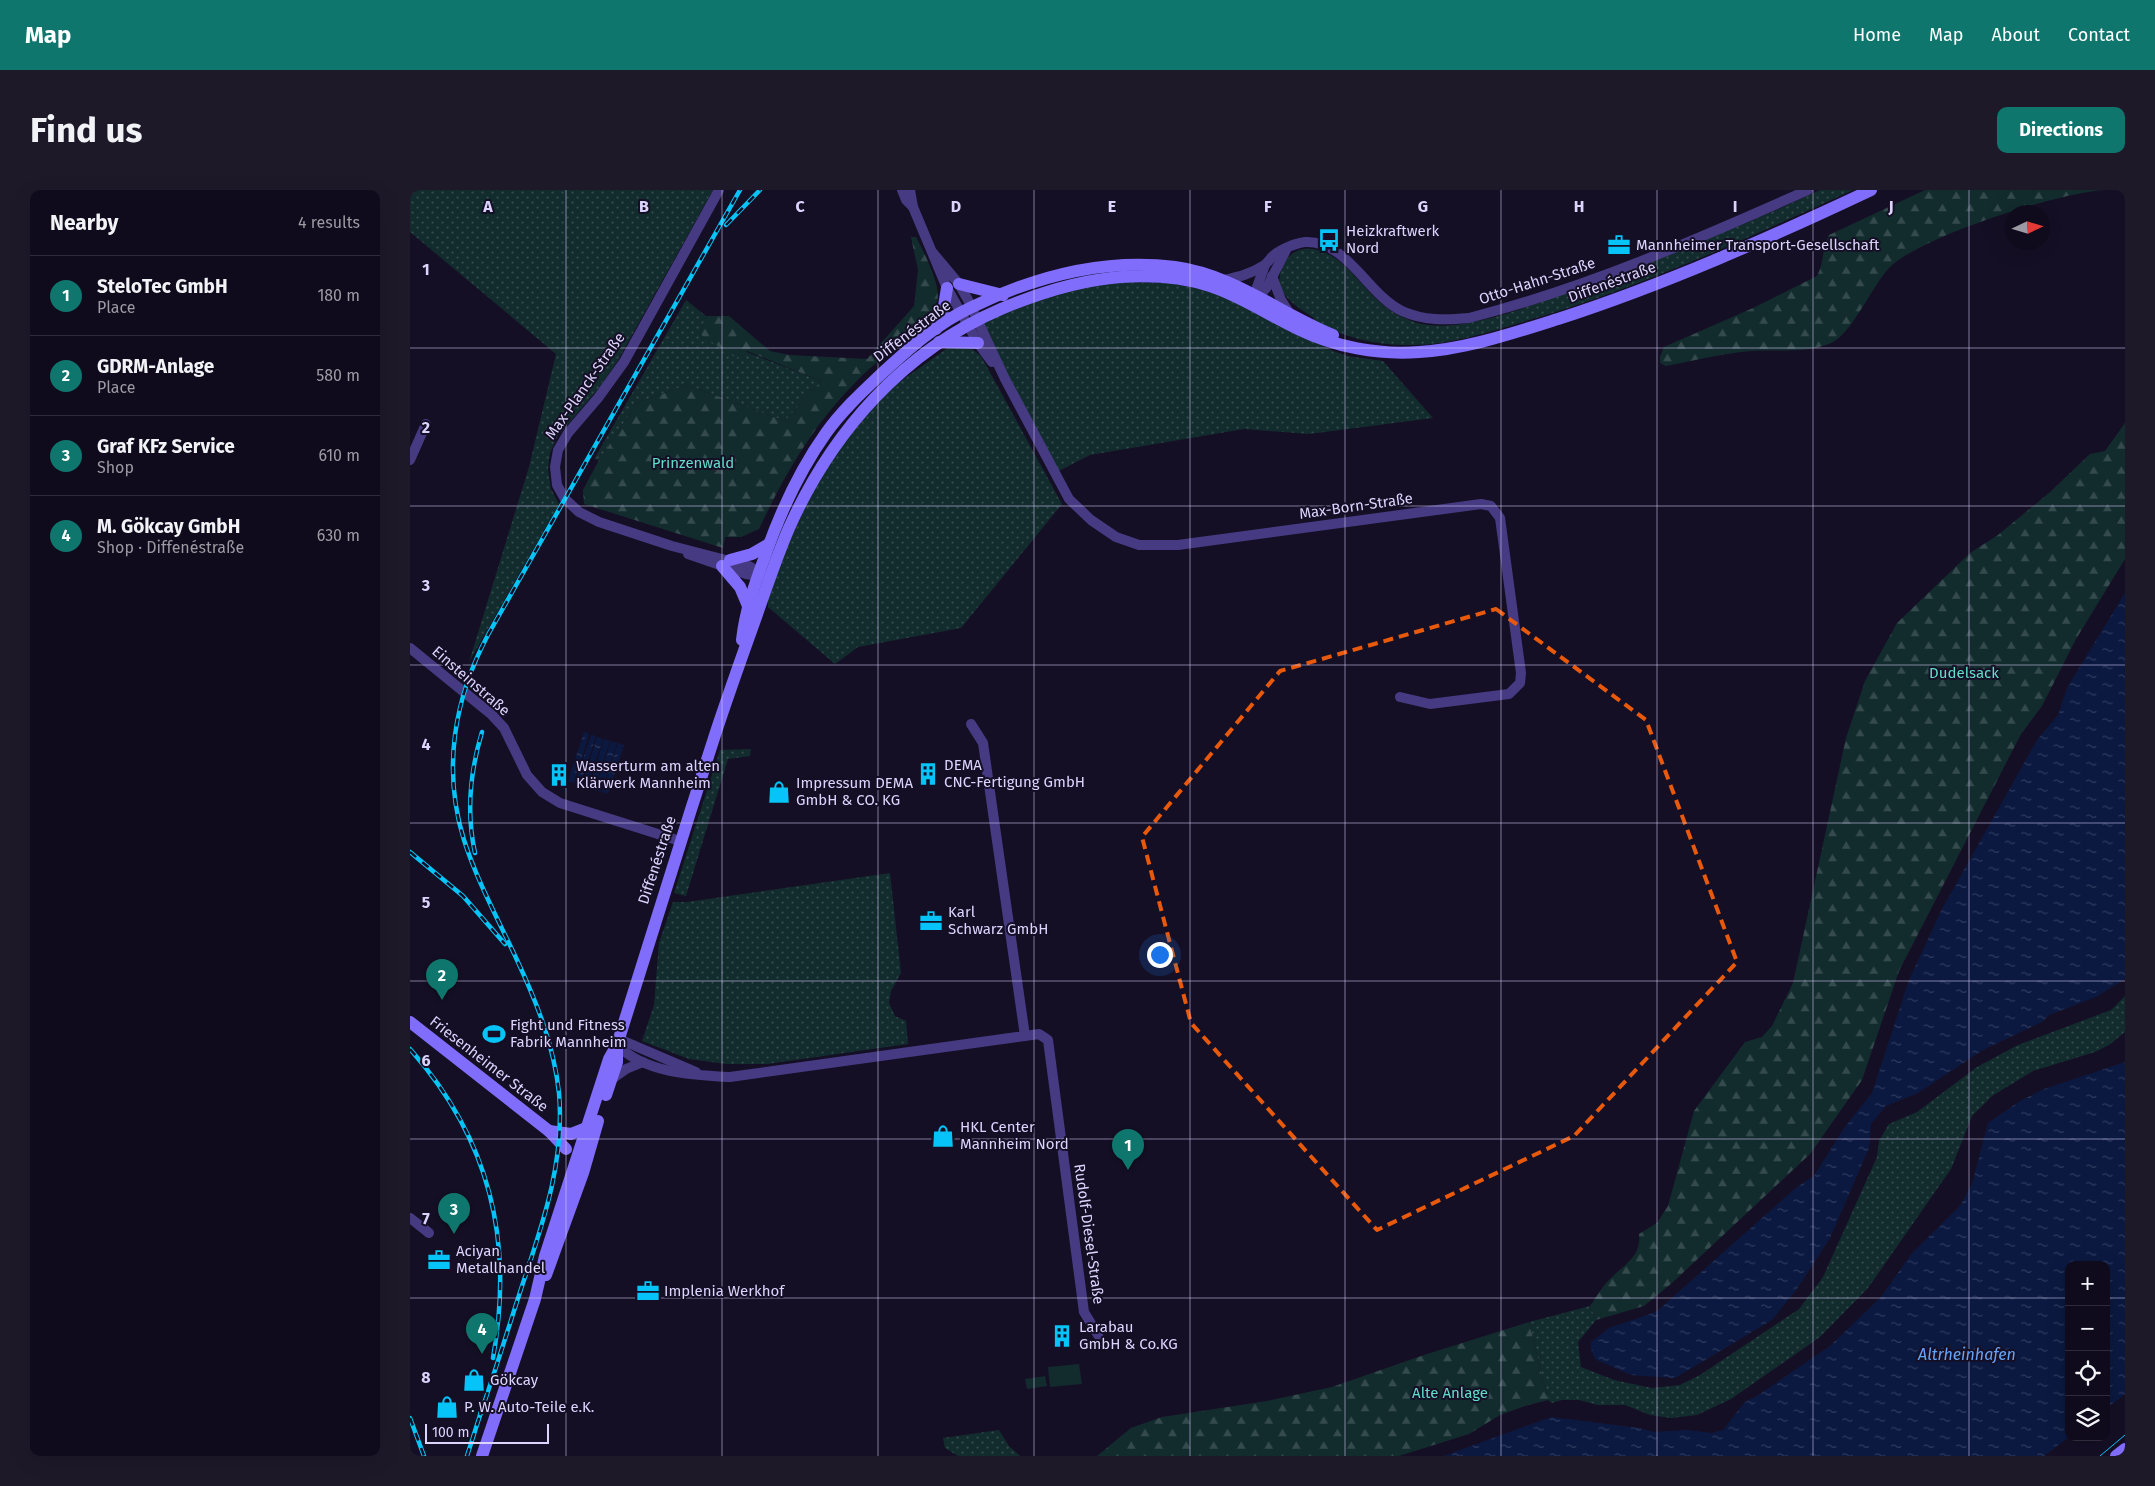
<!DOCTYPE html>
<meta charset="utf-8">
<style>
:root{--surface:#100b1c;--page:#1e1929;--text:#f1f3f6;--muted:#9c9ba3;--line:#302b3b;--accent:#0f766e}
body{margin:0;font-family:"Fira Sans",sans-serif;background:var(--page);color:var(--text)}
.controls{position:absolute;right:15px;bottom:15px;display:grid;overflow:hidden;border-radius:10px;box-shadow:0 5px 20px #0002}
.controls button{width:45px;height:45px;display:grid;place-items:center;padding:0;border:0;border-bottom:1px solid var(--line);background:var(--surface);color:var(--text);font:25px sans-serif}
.compass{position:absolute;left:1595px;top:15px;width:45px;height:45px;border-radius:50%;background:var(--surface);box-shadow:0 5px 20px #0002;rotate:86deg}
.scale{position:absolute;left:15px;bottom:12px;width:124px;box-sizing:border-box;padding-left:5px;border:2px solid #ddd4fe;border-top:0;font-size:14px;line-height:18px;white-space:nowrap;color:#ddd4fe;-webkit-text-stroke:4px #150f25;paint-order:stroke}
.you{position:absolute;left:749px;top:764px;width:18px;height:18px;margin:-12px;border:4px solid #fff;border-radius:50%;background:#1a73e8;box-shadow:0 0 0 8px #1a73e833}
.badge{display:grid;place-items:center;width:32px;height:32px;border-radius:50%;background:var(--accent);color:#fff;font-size:16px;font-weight:700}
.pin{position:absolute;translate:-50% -41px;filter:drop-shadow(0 1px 2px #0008)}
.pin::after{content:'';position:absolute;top:26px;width:18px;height:15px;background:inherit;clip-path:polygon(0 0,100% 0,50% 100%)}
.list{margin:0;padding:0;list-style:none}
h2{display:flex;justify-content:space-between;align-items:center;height:65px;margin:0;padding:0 20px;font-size:21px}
h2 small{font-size:16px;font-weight:400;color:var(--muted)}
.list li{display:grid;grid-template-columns:32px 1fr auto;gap:15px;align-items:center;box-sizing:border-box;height:80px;padding:0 20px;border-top:1px solid var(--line)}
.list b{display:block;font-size:19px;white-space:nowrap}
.list p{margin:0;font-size:16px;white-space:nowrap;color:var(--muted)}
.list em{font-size:16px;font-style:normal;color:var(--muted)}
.icon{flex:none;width:28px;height:28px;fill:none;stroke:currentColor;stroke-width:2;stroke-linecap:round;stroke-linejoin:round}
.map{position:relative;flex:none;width:1715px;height:1266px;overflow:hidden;border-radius:10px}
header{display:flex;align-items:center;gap:30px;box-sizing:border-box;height:70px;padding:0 25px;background:var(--accent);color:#fff}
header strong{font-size:24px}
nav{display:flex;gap:28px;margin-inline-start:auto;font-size:18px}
.intro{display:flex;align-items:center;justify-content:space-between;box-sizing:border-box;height:120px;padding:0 30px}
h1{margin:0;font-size:35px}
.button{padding:12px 22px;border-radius:10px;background:var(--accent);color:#fff;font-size:18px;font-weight:700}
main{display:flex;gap:30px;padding:0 30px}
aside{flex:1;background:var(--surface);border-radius:10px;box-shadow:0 5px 20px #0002}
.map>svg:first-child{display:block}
.grass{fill:url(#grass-dots)}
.forest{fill:url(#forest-firs)}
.garden{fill:#122c2e}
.water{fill:url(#water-ripples)}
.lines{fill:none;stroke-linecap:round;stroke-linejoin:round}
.street{stroke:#463b82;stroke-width:10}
.secondary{stroke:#816dfb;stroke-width:12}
.tram{stroke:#06c4f7;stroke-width:1}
.rail-casing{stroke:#06c4f7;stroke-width:4.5}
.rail{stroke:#150f25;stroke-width:2.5;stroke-dasharray:8;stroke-linecap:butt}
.marked{fill:none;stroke:#e8590c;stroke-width:4;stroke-dasharray:10 6;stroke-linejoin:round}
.grid{fill:none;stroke:#ddd4fe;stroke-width:1;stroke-opacity:0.55}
.labels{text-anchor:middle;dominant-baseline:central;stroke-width:4;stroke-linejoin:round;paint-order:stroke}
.poi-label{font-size:15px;fill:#ddd4fe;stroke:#150f25;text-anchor:start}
.street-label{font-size:15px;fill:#ddd4fe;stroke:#150f25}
.park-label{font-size:15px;fill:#61ddcc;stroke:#150f25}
.water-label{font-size:16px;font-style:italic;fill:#65a4fb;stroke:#150f25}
.grid-label{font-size:16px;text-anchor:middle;font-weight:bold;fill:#ddd4fe;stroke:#150f25;stroke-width:4;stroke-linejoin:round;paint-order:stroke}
</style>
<header>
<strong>Map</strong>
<nav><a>Home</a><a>Map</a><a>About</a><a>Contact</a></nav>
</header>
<div class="intro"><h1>Find us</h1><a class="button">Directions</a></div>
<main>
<aside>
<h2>Nearby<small>4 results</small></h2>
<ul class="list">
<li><span class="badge">1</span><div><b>SteloTec GmbH</b><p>Place</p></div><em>180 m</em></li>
<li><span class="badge">2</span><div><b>GDRM-Anlage</b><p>Place</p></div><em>580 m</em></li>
<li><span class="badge">3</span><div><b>Graf KFz Service</b><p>Shop</p></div><em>610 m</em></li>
<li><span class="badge">4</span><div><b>M. Gökcay GmbH</b><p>Shop · Diffenéstraße</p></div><em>630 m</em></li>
</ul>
</aside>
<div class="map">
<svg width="1715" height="1266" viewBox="0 0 1715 1266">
<defs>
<pattern id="grass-dots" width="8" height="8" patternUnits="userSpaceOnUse" patternTransform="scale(1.25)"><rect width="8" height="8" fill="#122c2e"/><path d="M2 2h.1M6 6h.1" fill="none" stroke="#344a4d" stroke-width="1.8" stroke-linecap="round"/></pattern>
<pattern id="forest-firs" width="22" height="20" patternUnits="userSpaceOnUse" patternTransform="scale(1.25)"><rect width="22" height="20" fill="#122c2e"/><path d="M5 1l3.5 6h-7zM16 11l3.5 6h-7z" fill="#344a4d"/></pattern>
<pattern id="water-ripples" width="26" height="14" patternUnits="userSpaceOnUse" patternTransform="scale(1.25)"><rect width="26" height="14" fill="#0b1941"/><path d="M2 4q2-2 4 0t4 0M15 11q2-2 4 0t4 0" fill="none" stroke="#2e3a5e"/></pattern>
</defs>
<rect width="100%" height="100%" fill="#150f25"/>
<g class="grass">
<polygon points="0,0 303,0 207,172 188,199 147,247 140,263 138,279 141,299 149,314 59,472 119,277 146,164 0,42"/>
<path d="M 1410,0 L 1443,0 C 1336,49 1229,98 1116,131 C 1079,142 1040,155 1002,155 C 966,156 935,147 903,132 L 904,128 C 884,115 859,101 874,74 C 878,66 885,60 894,59 C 927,55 950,96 972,114 C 982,123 995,129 1008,133 C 1058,147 1152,103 1200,85 C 1271,58 1342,33 1410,0 Z"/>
<polygon points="718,92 760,93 800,101 827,112 923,161 938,166 973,171 1023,228 899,244 834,239 680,265 643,284 567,130 645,99"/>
<polygon points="276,110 296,126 290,144 411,191 375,231 277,195 227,213 189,270 184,269"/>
<polygon points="539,157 562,159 571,166 652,314 551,438 448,457 425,474 358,417 358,406 376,358 415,277 474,203"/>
<polygon points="341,559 340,566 318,569 276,706 264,703 310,560"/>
<polygon points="480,683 491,783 481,801 479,813 485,826 496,831 498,854 357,874 316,874 279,869 232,851 244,815 249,753 263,712 277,712"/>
<polygon points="1715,806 1715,842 1699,855 1685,862 1623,881 1582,906 1562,926 1541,979 1458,1098 1410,1147 1321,1209 1287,1225 1261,1228 1240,1225 1215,1215 1188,1215 1169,1210 1152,1210 1142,1213 1138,1210 1119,1132 1180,1116 1186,1130 1168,1152 1171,1177 1204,1190 1242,1198 1270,1195 1290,1185 1389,1119 1413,1087 1467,967 1469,951 1479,934 1507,922 1567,877 1608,855 1701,820"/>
<polygon points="589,1240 599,1256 610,1266 548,1266 535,1258 533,1248"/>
</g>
<g class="forest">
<path d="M 1515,0 L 1694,0 C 1648,3 1510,46 1479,78 C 1462,96 1441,145 1421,153 C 1394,165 1359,158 1331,162 C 1306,165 1281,171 1256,176 L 1250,173 L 1250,167 L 1254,157 L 1343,118 L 1407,86 C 1414,73 1412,59 1419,45 Z"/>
<path d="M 501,47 L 506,47 C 513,60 532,97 527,111 C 519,140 480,160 458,180 C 448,189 438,200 429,210 C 395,249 371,292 349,339 L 331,347 L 315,347 L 313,358 L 174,314 L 173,300 L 189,270 L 227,213 L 277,195 L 375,231 L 411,191 L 337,161 L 326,168 L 290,144 L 296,126 L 319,126 L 360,161 L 379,165 L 457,169 L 504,116 L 508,80 Z"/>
<path d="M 1715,233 L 1715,369 L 1666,449 L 1632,516 L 1611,544 L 1489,781 L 1452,890 L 1400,964 L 1262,1093 L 1234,1116 L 1186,1130 L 1180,1116 C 1186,1108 1191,1098 1199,1090 C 1213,1075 1232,1067 1229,1044 L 1247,1033 L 1258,1016 L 1284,921 L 1335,852 L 1352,847 L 1362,836 L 1383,793 L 1436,548 L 1455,491 L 1487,433 L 1560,363 L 1588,345 L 1640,302 L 1680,264 L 1695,261 Z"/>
<polygon points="1119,1132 1138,1210 1115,1216 1090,1225 1059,1244 989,1266 687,1266 721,1238 752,1227 857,1211 922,1197 1014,1165"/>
</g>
<g class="garden">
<polygon points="669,1174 672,1194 640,1197 638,1177"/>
<polygon points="635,1186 637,1196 617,1199 615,1189"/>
</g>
<g class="water">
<polygon points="1715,403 1715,789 1686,807 1639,825 1632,832 1573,860 1508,903 1476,916 1461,934 1459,958 1420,1048 1387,1099 1362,1130 1265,1188 1221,1185 1185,1169 1181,1159 1181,1152 1199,1138 1246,1122 1387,997 1404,986 1434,938 1462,903 1499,790 1531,721 1627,550 1648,525 1657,498"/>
<polygon points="174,542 179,544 164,593 158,591"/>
<polygon points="181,545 186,546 170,595 165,593"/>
<polygon points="187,547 193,549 177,597 172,595"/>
<polygon points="194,549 200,551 184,599 179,598"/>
<polygon points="201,551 207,553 191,602 185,600"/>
<polygon points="208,553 214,555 198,604 192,602"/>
<polygon points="1715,872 1715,1204 1696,1219 1696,1075 1659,1075 1659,1247 1634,1266 1034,1266 1141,1227 1229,1238 1244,1242 1277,1240 1302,1243 1313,1240 1335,1212 1347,1206 1420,1156 1471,1107 1502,1063 1550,1016 1562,994 1578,933 1610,911 1634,899"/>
</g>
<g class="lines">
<g class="street">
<polyline points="309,0 214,172 188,208 158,243 148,260 145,277 147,295 155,309 169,322 189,332 262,356 339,376 354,385"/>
<polyline points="492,0 496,10 503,17"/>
<polyline points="500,0 503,17 537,98 568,153 582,172"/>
<polyline points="523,63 549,94 558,110 595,189 659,309 681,330 706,347 729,355 768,355 1071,314 1081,316 1090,328 1111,483 1110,493 1099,504 1020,514 990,507"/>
<polyline points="862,86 871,110 880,124"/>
<path d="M 814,90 C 828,87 841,84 853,76 C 858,73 860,68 864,65 C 871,59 886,53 895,52 C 937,50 958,105 992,121 C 1014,131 1036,130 1059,128 C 1176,98 1288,49 1398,0"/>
<polyline points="842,111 855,75"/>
<polyline points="845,111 857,97 876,60"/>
<polyline points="0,270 16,234"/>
<polyline points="278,364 336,384 355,387"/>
<polyline points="0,458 81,524 94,538 117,585 132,602 150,613 270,651"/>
<polyline points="561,534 573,553 615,846"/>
<polyline points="209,849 286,882"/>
<path d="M 207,855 C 235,883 281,885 320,887 L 629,844 L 638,850 L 674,1122 L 688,1145"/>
<polyline points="202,889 216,879 233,872"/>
<polyline points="0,1028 19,1043"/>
</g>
<g class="secondary">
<polyline points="549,94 593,105"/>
<polyline points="526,139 533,122 537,98"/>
<polyline points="529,152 568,153"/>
<polyline points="320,370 342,364 359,354"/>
<polyline points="312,376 330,397 338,416"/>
<path d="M 332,450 C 335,422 344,396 354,369 C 369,325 389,281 416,243 C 431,222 450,204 468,187 C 496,161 527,133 562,117 C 624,87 695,68 765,77 C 824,85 869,123 923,145"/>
<polyline points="0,832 139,941 156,959"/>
<polyline points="196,905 207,872 207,857"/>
<polyline points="139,941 161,944 176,938"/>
<polyline points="136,1085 173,983 188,931"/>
<path d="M 72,1266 L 125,1109 L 135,1066 L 199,869 L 207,855 C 239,752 271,650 304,548 C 317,508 331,469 345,430 C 356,399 366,368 379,338 C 422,242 493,161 591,119 C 629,103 670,90 711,87 C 741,85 772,87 800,96 C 831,106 858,125 888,139 C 925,157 968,165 1009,162 C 1057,159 1103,143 1148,129 C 1256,94 1359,48 1461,0"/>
<polyline points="1706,1266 1715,1259"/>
</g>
<polyline class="tram" points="1690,1266 1715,1245"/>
<defs>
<g id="rail">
<polyline points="316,35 350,0"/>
<polyline points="0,662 53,706 95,754"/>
<path d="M 65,663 C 56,622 60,582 72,542"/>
<path d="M 0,859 C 80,949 104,1051 83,1168"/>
<path d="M 70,1225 C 85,1182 98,1139 112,1096 C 133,1033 155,971 149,903 C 144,856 127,813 107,770 C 89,731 67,691 54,650 C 32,579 44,508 79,443 L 330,0"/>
<polyline points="0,1228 14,1266"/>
<polyline points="57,1266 72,1219"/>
</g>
</defs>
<use href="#rail" class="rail-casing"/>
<use href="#rail" class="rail"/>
</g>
<path class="marked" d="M 1086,419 L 1236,530 L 1327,772 L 1164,946 L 967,1040 L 781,833 L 732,647 L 870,481 Z"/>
<path class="grid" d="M 156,0 L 156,1266M 312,0 L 312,1266M 468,0 L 468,1266M 624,0 L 624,1266M 780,0 L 780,1266M 935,0 L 935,1266M 1091,0 L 1091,1266M 1247,0 L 1247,1266M 1403,0 L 1403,1266M 1559,0 L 1559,1266M 0,158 L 1715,158M 0,316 L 1715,316M 0,475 L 1715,475M 0,633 L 1715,633M 0,791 L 1715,791M 0,949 L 1715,949M 0,1108 L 1659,1108M 1696,1108 L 1715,1108"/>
<defs>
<symbol id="bus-bare" viewBox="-9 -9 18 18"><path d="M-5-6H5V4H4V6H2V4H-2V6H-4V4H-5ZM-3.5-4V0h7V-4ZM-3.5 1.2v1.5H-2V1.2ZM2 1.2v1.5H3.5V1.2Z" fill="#06c4f7" stroke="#150f25" stroke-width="2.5" paint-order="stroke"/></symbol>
<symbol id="office-bare" viewBox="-9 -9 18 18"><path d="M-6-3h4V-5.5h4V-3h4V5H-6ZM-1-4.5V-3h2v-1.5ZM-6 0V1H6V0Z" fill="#06c4f7" stroke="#150f25" stroke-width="2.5" paint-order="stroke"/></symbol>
<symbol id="building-bare" viewBox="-9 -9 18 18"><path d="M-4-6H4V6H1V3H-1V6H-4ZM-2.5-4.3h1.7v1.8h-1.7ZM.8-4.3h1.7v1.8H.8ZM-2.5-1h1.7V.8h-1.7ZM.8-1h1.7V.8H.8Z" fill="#06c4f7" stroke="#150f25" stroke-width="2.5" paint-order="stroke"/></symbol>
<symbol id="shop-bare" viewBox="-9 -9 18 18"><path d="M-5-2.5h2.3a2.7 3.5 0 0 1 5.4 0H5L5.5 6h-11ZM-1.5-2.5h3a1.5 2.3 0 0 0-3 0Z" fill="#06c4f7" stroke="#150f25" stroke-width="2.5" paint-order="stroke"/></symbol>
<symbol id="stadium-bare" viewBox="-9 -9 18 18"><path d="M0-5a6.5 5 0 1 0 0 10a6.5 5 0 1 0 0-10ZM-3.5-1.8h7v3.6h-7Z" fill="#06c4f7" stroke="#150f25" stroke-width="2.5" paint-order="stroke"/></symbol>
</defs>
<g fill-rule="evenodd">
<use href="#bus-bare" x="903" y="34" width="32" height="32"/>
<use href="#office-bare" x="1193" y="39" width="32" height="32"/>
<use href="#building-bare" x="502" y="568" width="32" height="32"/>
<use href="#building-bare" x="133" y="569" width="32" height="32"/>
<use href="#shop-bare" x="353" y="586" width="32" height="32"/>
<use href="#office-bare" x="505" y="715" width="32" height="32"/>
<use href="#stadium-bare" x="68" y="828" width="32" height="32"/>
<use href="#shop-bare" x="517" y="930" width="32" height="32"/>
<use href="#office-bare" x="13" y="1054" width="32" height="32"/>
<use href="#office-bare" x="222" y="1085" width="32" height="32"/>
<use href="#building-bare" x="636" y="1130" width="32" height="32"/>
<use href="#shop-bare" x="48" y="1174" width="32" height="32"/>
<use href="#shop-bare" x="21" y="1201" width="32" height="32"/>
</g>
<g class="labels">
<g class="poi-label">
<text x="936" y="41">Heizkraftwerk<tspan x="936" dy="17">Nord</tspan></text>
<text x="1226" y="55">Mannheimer Transport-Gesellschaft</text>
<text x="534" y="575">DEMA<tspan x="534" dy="17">CNC-Fertigung GmbH</tspan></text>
<text x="166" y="576">Wasserturm am alten<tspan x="166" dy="17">Klärwerk Mannheim</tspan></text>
<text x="386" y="593">Impressum DEMA<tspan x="386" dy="17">GmbH &amp; CO. KG</tspan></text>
<text x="538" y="722">Karl<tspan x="538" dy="17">Schwarz GmbH</tspan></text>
<text x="100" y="835">Fight und Fitness<tspan x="100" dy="17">Fabrik Mannheim</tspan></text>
<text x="550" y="937">HKL Center<tspan x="550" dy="17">Mannheim Nord</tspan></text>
<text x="46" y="1061">Aciyan<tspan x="46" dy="17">Metallhandel</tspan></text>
<text x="254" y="1101">Implenia Werkhof</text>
<text x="669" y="1137">Larabau<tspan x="669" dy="17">GmbH &amp; Co.KG</tspan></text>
<text x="80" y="1190">Gökcay</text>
<text x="54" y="1217">P. W. Auto-Teile e.K.</text>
</g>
<g class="street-label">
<text transform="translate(1127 91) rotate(-18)">Otto-Hahn-Straße</text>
<text transform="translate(1202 92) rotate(-20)">Diffenéstraße</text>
<text transform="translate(502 141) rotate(-37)">Diffenéstraße</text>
<text transform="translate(175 196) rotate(-55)">Max-Planck-Straße</text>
<text transform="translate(946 316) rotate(-8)">Max-Born-Straße</text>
<text transform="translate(61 491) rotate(41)">Einsteinstraße</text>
<text transform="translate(247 670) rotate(-72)">Diffenéstraße</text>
<text transform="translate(79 874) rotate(38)">Friesenheimer Straße</text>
<text transform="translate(679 1044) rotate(82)">Rudolf-Diesel-Straße</text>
</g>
<g class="park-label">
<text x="283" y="273">Prinzenwald</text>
<text x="1554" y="483">Dudelsack</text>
<text x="1040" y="1203">Alte Anlage</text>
</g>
<g class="water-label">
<text x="1557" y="1164">Altrheinhafen</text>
</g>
</g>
<g class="grid-label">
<text x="78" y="22">A</text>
<text x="234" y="22">B</text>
<text x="390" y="22">C</text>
<text x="546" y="22">D</text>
<text x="702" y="22">E</text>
<text x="858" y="22">F</text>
<text x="1013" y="22">G</text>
<text x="1169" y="22">H</text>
<text x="1325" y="22">I</text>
<text x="1481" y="22">J</text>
<text x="16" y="85">1</text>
<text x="16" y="243">2</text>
<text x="16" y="401">3</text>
<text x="16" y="560">4</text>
<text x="16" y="718">5</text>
<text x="16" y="876">6</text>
<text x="16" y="1034">7</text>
<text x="16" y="1193">8</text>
</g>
</svg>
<div class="controls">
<button>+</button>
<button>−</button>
<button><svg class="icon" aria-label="locate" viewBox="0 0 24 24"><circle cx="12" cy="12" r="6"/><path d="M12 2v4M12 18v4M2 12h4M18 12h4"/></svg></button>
<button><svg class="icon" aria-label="layers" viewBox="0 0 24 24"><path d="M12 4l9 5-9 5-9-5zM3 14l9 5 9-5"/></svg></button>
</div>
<svg class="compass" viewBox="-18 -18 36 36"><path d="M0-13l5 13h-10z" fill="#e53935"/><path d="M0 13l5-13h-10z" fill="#9c9ba3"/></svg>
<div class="scale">100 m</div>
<div class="you"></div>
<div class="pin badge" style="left:718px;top:980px">1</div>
<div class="pin badge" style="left:32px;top:810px">2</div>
<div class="pin badge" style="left:44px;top:1044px">3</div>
<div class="pin badge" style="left:72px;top:1164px">4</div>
</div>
</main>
